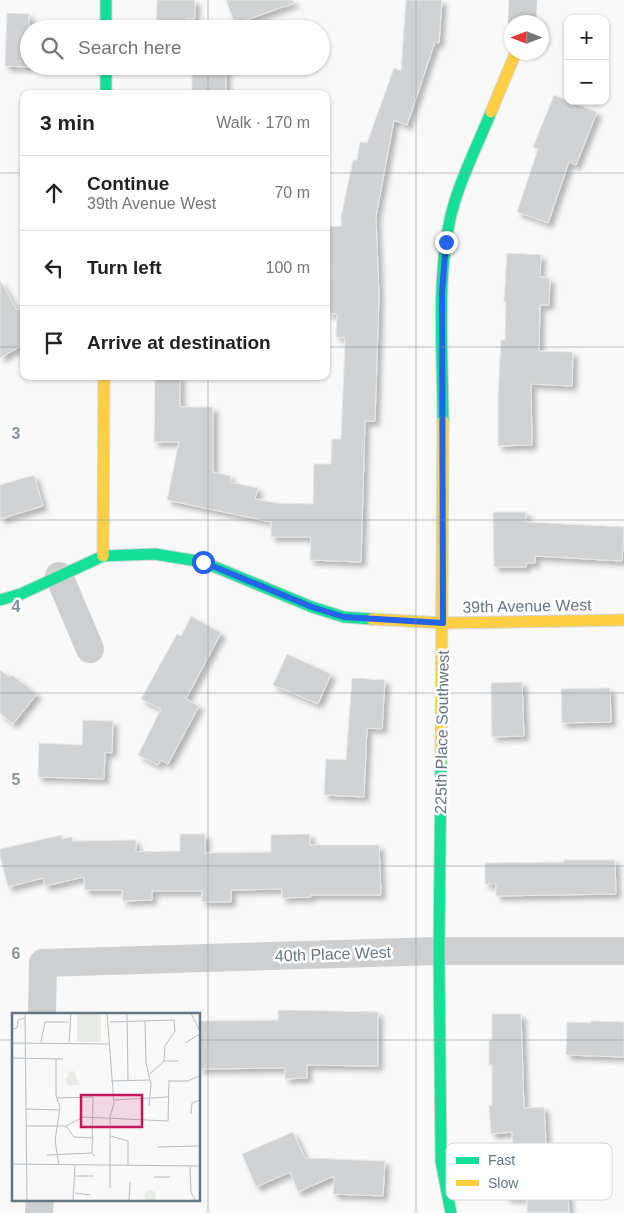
<!DOCTYPE html>
<meta charset="utf-8">
<style>
:root{--surface:#fff;--page:#f6f6f6;--text:#222;--muted:#767676;--line:#e0e0e0}
body{margin:0;font-family:Helvetica,sans-serif;background:var(--page);color:var(--text)}
.controls{position:absolute;right:15px;top:15px;display:grid;overflow:hidden;border-radius:10px;box-shadow:0 1px 4px #0004}
.controls button{width:45px;height:45px;display:grid;place-items:center;padding:0;border:0;border-bottom:1px solid var(--line);background:var(--surface);color:var(--text);font:25px sans-serif}
.compass{position:absolute;left:504px;top:15px;width:45px;height:45px;border-radius:50%;background:var(--surface);box-shadow:0 1px 4px #0004;rotate:270deg}
.stop{position:absolute;width:15px;height:15px;margin:-11px;border:4px solid #2563eb;border-radius:50%;background:#fff}
.stop.end{background:#2563eb;border-color:#fff;box-shadow:0 1px 5px #0008}
.list{margin:0;padding:0;list-style:none}
h2{display:flex;justify-content:space-between;align-items:center;height:65px;margin:0;padding:0 20px;font-size:21px}
h2 small{font-size:16px;font-weight:400;color:var(--muted)}
.list li{display:grid;grid-template-columns:32px 1fr auto;gap:15px;align-items:center;box-sizing:border-box;height:75px;padding:0 20px;border-top:1px solid var(--line)}
.list b{display:block;font-size:19px;white-space:nowrap}
.list p{margin:0;font-size:16px;white-space:nowrap;color:var(--muted)}
.list em{font-size:16px;font-style:normal;color:var(--muted)}
.icon{flex:none;width:28px;height:28px;fill:none;stroke:currentColor;stroke-width:2;stroke-linecap:round;stroke-linejoin:round}
.map{position:relative;flex:none;width:624px;height:1213px;overflow:hidden}
.search{position:absolute;background:var(--surface);box-shadow:0 1px 4px #0004;left:20px;top:20px;width:310px;height:55px;display:flex;align-items:center;gap:12px;box-sizing:border-box;padding:0 18px;border-radius:28px;color:var(--muted);font-size:19px}
.panel{position:absolute;background:var(--surface);box-shadow:0 1px 4px #0004;left:20px;top:90px;width:310px;height:290px;border-radius:10px}
.map>svg:first-child{display:block}
.building{fill:#d0d2d3;stroke:#e8e8e8;filter:url(#shadow)}
.lines{fill:none;stroke-linecap:round;stroke-linejoin:round}
.fast-casing{stroke:#d5d6d7;stroke-width:13}
.slow-casing{stroke:#d5d6d7;stroke-width:13}
.street{stroke:#cecfd0;stroke-width:28}
.fast{stroke:#16e098;stroke-width:11}
.slow{stroke:#ffcf43;stroke-width:11}
.route{stroke:#2563eb;stroke-width:6}
.grid{fill:none;stroke:#84929c;stroke-width:1;stroke-opacity:0.55}
.labels{text-anchor:middle;dominant-baseline:central;stroke-width:5;stroke-linejoin:round;paint-order:stroke}
.street-label{font-size:16px;fill:#657683;stroke:#fff}
.inset-road{fill:none;stroke:#b5bdc3;stroke-width:1}
.view{fill:#c2185b;fill-opacity:0.15;stroke:#c2185b;stroke-width:2.5}
.inset-edge{fill:none;stroke:#657683;stroke-width:2.5}
.key{fill:#fff;stroke:#d1d6da;stroke-width:1}
.key-label{font-size:14px;fill:#657683}
.grid-label{font-size:16px;text-anchor:middle;font-weight:bold;fill:#84929c;stroke:#fff;stroke-width:5;stroke-linejoin:round;paint-order:stroke}
</style>
<div class="map">
<svg width="624" height="1213" viewBox="0 0 624 1213">
<defs>
<filter id="shadow"><feDropShadow dx="4.5" dy="4.5" stdDeviation="2.5" flood-color="#0004"/></filter>
</defs>
<rect width="100%" height="100%" fill="#f9f9f9"/>
<g class="building">
<polygon points="157,0 195,0 195,19 186,19 186,29 156,29"/>
<polygon points="226,0 293,0 294,3 235,24"/>
<polygon points="406,0 442,0 439,43 435,42 407,125 394,120 376,216 379,296 375,421 365,421 361,562 310,560 311,537 271,537 271,522 167,500 179,442 154,442 155,376 180,376 180,407 213,407 213,472 231,476 230,482 258,488 255,499 276,503 313,504 314,464 331,464 332,439 341,439 345,343 344,337 336,337 337,314 328,313 330,268 328,268 326,227 342,226 341,217 353,160 357,160 360,142 367,143 394,68 401,71"/>
<polygon points="7,13 29,14 29,67 5,66"/>
<rect x="192" y="66" width="34" height="28"/>
<polygon points="554,95 597,112 576,165 569,162 548,223 517,212 538,149 533,147"/>
<polygon points="507,253 541,255 540,277 550,278 549,305 540,305 539,351 573,352 572,386 531,384 532,445 498,446 498,398 501,340 505,340 506,302 504,302"/>
<polygon points="0,280 17,310 24,306 24,344 0,358"/>
<polygon points="34,475 43,506 0,519 0,485"/>
<polygon points="493,512 526,512 526,522 624,527 622,561 535,556 535,563 526,563 526,567 494,567"/>
<polygon points="191,616 221,633 186,699 199,706 168,764 161,760 158,765 138,755 161,709 141,699 177,634 181,636"/>
<polygon points="287,654 331,674 318,704 273,685"/>
<polygon points="0,670 10,677 12,675 37,694 13,724 0,713"/>
<polygon points="352,678 385,680 382,729 367,728 364,797 324,795 326,759 346,760"/>
<polygon points="522,682 524,736 492,737 491,683"/>
<polygon points="610,688 611,722 562,723 561,689"/>
<polygon points="83,720 113,721 112,753 105,752 104,779 38,777 39,743 82,745"/>
<polygon points="180,834 205,834 205,853 271,852 271,835 310,834 310,845 379,845 381,895 311,895 311,897 282,898 282,889 231,890 231,902 202,902 202,891 152,891 152,900 123,901 122,890 85,890 84,877 45,886 43,878 8,887 0,856 0,849 62,835 62,839 72,837 73,841 136,840 136,852 180,851"/>
<polygon points="564,860 615,860 616,894 496,896 496,884 485,884 485,863 564,862"/>
<polygon points="278,1010 378,1012 378,1066 307,1065 307,1078 285,1079 285,1068 199,1069 199,1021 278,1020"/>
<polygon points="492,1014 521,1014 524,1108 544,1107 548,1175 559,1175 560,1192 568,1192 569,1213 527,1213 527,1198 506,1198 505,1171 514,1171 512,1132 491,1134 489,1106 492,1105 492,1065 489,1065 489,1040 492,1040"/>
<polygon points="591,1021 624,1022 624,1057 566,1055 567,1022 591,1023"/>
<polygon points="293,1132 305,1158 385,1161 383,1196 333,1194 334,1176 298,1192 290,1172 256,1187 242,1154"/>
</g>
<g class="lines">
<defs>
<g id="fast">
<polyline points="106,0 106,29"/>
<polyline points="106,66 106,94"/>
<path d="M 443,421 C 443,354 435,267 454,204 C 463,173 479,142 491,112"/>
<polyline points="0,600 21,594 103,556 155,554 203,562 312,607 344,617 372,619"/>
<polyline points="441,759 439,951 441,1161 451,1213"/>
</g>
<g id="slow">
<polyline points="491,112 516,52"/>
<polyline points="103,556 104,376"/>
<polyline points="372,619 443,623 624,620"/>
<polyline points="441,759 443,421"/>
</g>
</defs>
<use href="#fast" class="fast-casing"/>
<use href="#slow" class="slow-casing"/>
<g class="street">
<polyline points="522,22 523,0"/>
<polyline points="59,576 90,649"/>
<polyline points="42,1014 43,963 439,951 624,951"/>
<polyline points="39,1213 40,1199"/>
</g>
<use href="#fast" class="fast"/>
<use href="#slow" class="slow"/>
</g>
<g class="lines">
<polyline class="route" points="203,562 312,607 344,617 443,623 442,293 446,242"/>
</g>
<path class="grid" d="M 208,0 L 208,29M 416,0 L 416,1213M 208,66 L 208,94M 0,173 L 24,173M 326,173 L 624,173M 0,347 L 24,347M 326,347 L 624,347M 208,376 L 208,1213M 0,520 L 624,520M 0,693 L 624,693M 0,866 L 624,866M 0,1040 L 14,1040M 199,1040 L 624,1040"/>
<g class="labels">
<g class="street-label">
<text transform="translate(527 606) rotate(-1)">39th Avenue West</text>
<text transform="translate(442 732) rotate(-89)">225th Place Southwest</text>
<text transform="translate(333 954) rotate(-2)">40th Place West</text>
</g>
</g>
<g transform="translate(12 1013)">
<rect width="188" height="188" fill="#f9f9f9"/>
<path d="M 65,1 L 89,1 L 89,29 L 65,29 ZM 62,58 L 67,72 L 56,73 L 53,67 L 57,61 L 54,59 ZM132 183a6 6 0 1 1 12 0a6 6 0 1 1-12 0Z" fill="#e8ebe6"/>
<path class="inset-road" d="M 13,0 L 15,187M 95,0 L 102,90 L 98,104 L 98,175M 115,0 L 116,67M 179,0 L 188,18M 133,8 L 134,50 L 139,71 L 137,93M 98,9 L 162,7 L 163,18 L 153,33 L 152,48M 0,16 L 5,15 L 6,7 L 13,5M 29,29 L 33,9 L 57,9M 0,30 L 98,31M 57,30 L 59,0M 173,30 L 188,21M 0,45 L 51,46M 44,46 L 44,82 L 48,94 L 43,128 L 47,152M 138,61 L 152,48 L 167,48M 99,68 L 138,67M 157,68 L 176,68 L 187,63M 45,85 L 81,84 L 80,140M 102,87 L 156,84M 14,96 L 48,97M 179,101 L 180,90 L 188,87M 14,113 L 54,113 L 62,124M 54,113 L 71,104 L 156,108 L 157,67M 99,123 L 116,128 L 116,153M 62,124 L 82,125M 145,134 L 188,133M 35,142 L 80,140 L 83,143M 0,151 L 188,153M 178,154 L 179,179 L 183,187M 63,163 L 82,163M 142,164 L 158,164M 63,180 L 79,182M 61,187 L 63,152M 117,187 L 118,169"/>
<path class="view" d="M 69,82 L 130,82 L 130,114 L 69,114 Z"/>
<rect width="188" height="188" class="inset-edge"/>
</g>
<rect x="446" y="1143" width="166" height="57" rx="8" class="key"/>
<rect x="456" y="1157" width="23" height="7" fill="#16e098"/>
<rect x="456" y="1180" width="23" height="6" fill="#ffcf43"/>
<g class="key-label">
<text x="488" y="1165">Fast</text>
<text x="488" y="1188">Slow</text>
</g>
<g class="grid-label">
<text x="16" y="439">3</text>
<text x="16" y="612">4</text>
<text x="16" y="785">5</text>
<text x="16" y="959">6</text>
</g>
</svg>
<div class="controls">
<button>+</button>
<button>−</button>
</div>
<svg class="compass" viewBox="-18 -18 36 36"><path d="M0-13l5 13h-10z" fill="#e53935"/><path d="M0 13l5-13h-10z" fill="#767676"/></svg>
<div class="stop" style="left:203px;top:562px"></div>
<div class="stop end" style="left:446px;top:242px"></div>
<div class="search"><svg class="icon" aria-label="search" viewBox="0 0 24 24"><circle cx="10" cy="10" r="6"/><path d="M15 15l6 6"/></svg>Search here</div>
<section class="panel">
<h2>3 min<small>Walk · 170 m</small></h2>
<ul class="list">
<li><svg class="icon" aria-label="ahead" viewBox="0 0 24 24"><path d="M12 20V5M6 11l6-6 6 6"/></svg><div><b>Continue</b><p>39th Avenue West</p></div><em>70 m</em></li>
<li><svg class="icon" aria-label="left" viewBox="0 0 24 24"><path d="M17 20v-9H6M10 6l-5 5 5 5"/></svg><div><b>Turn left</b></div><em>100 m</em></li>
<li><svg class="icon" aria-label="arrive" viewBox="0 0 24 24"><path d="M6 21V4h12l-3 4 3 4H6"/></svg><div><b>Arrive at destination</b></div></li>
</ul>
</section>
</div>
